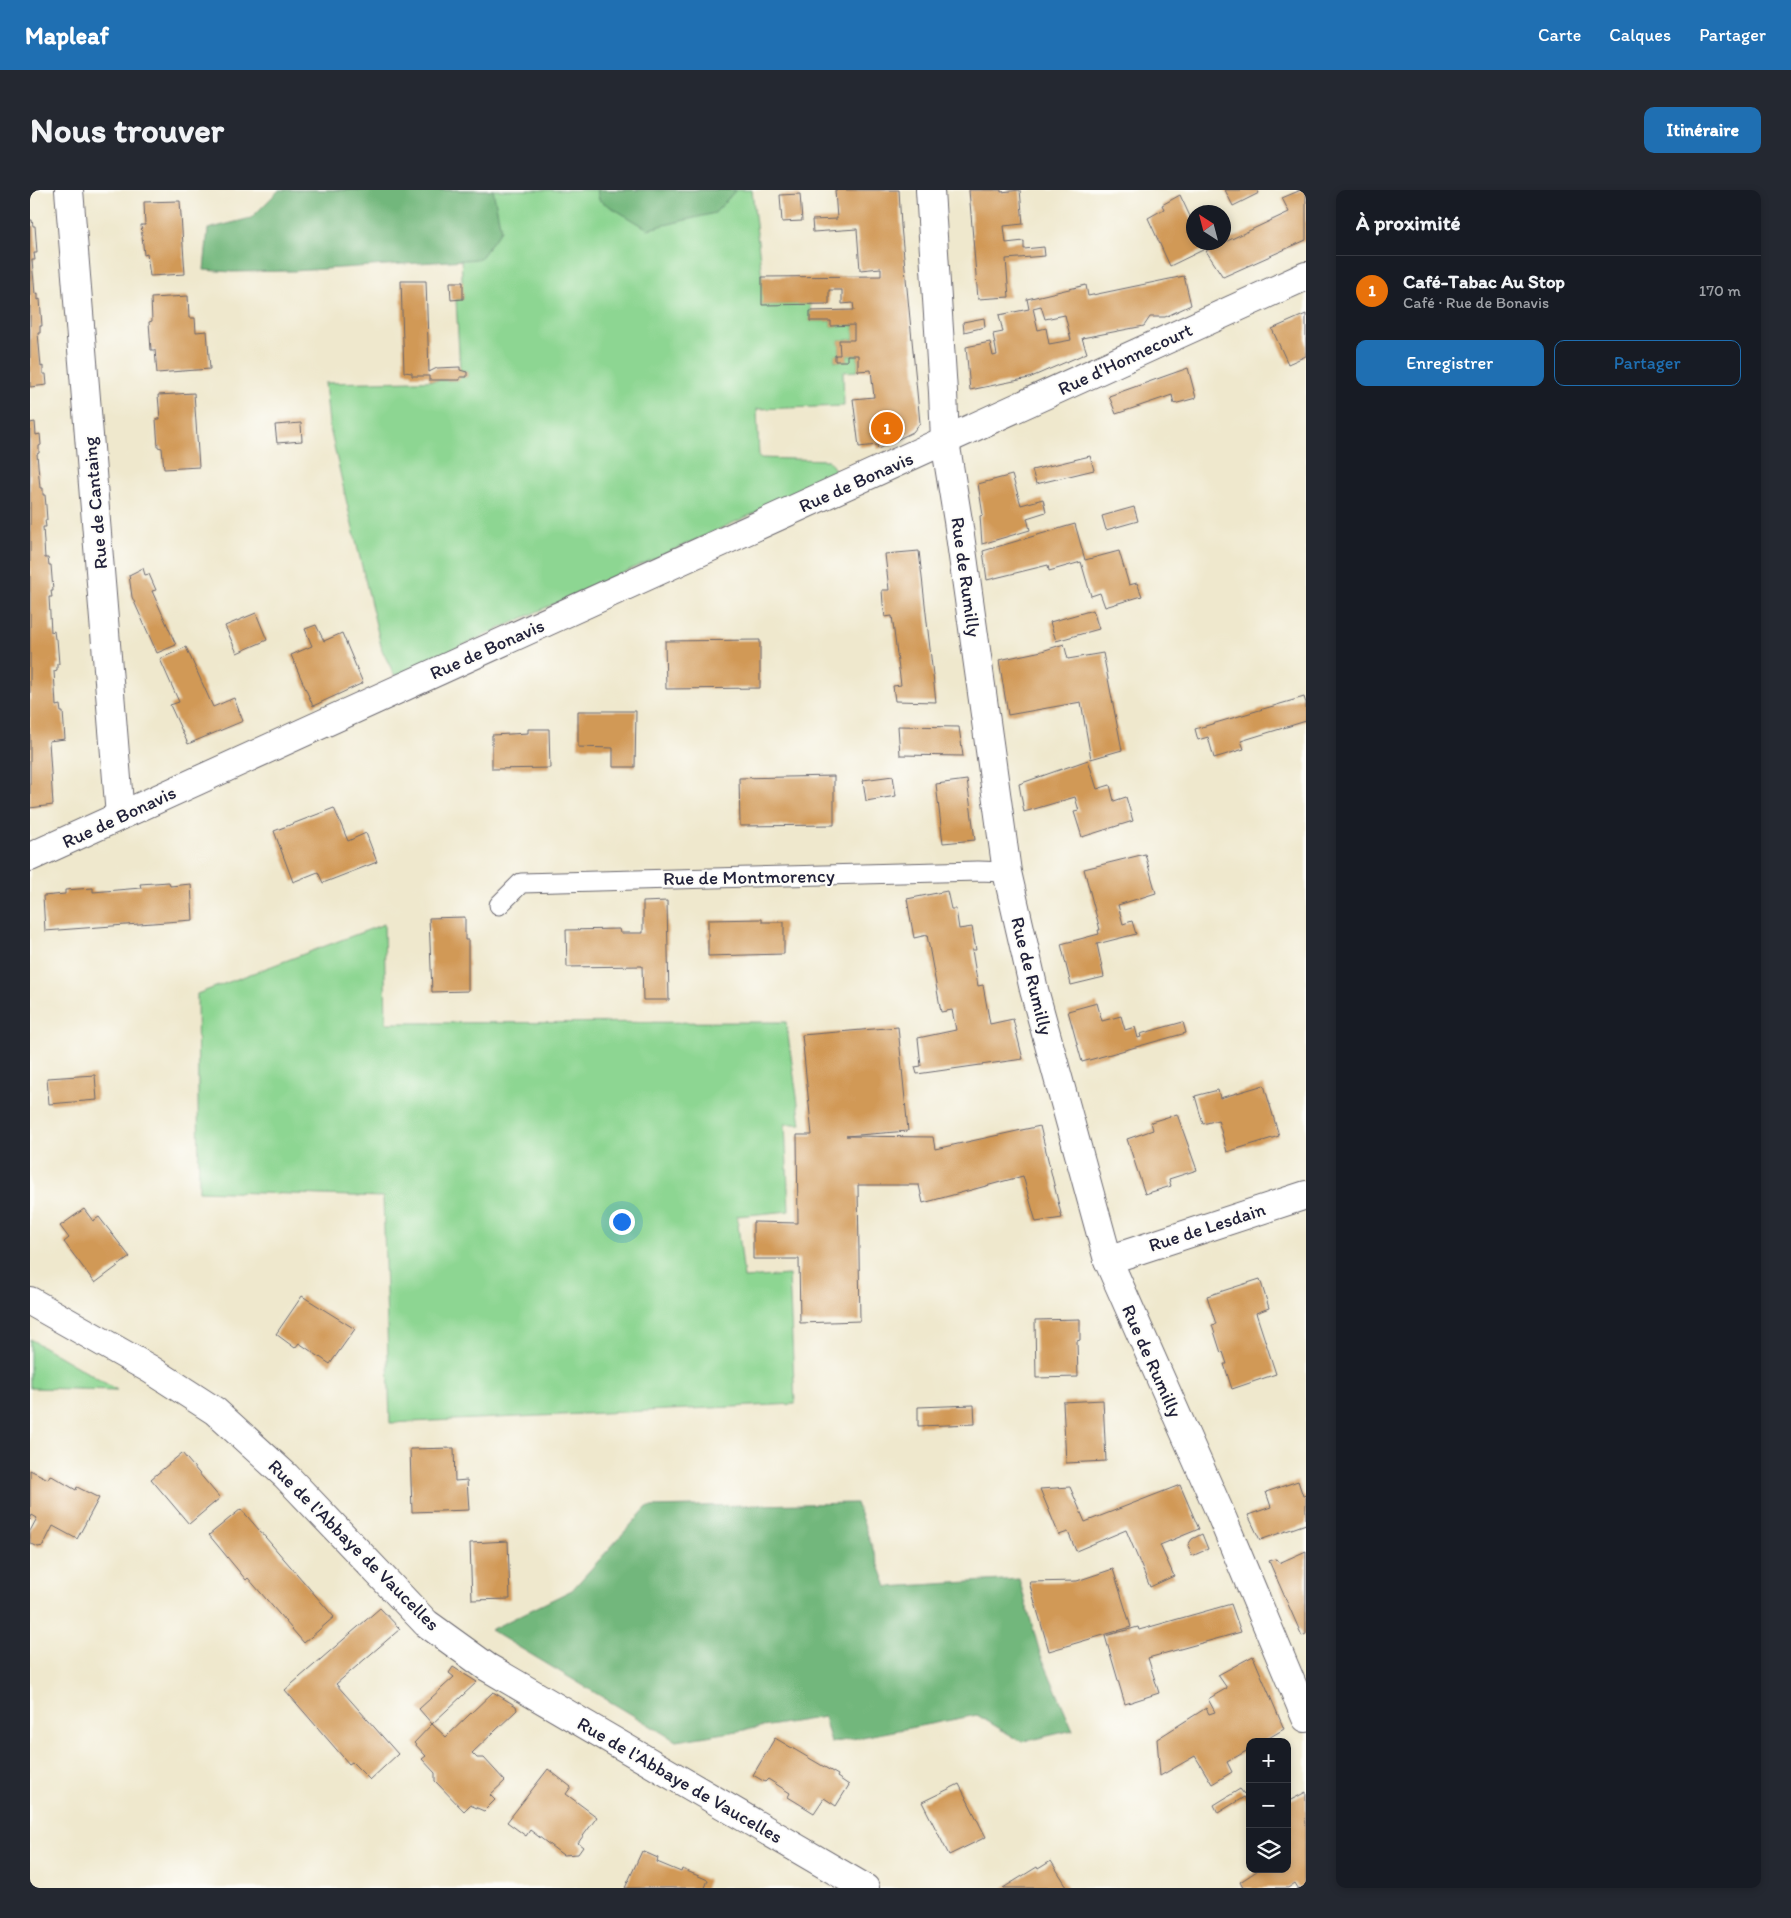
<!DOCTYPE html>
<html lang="fr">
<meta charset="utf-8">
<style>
:root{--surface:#171b24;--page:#242831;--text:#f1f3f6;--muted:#9ea1a6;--line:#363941;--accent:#1f6fb2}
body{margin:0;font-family:Itim,sans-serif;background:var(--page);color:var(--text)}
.controls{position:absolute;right:15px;bottom:15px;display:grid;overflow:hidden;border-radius:10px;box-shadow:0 2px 8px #0003}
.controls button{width:45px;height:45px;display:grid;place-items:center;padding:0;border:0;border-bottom:1px solid var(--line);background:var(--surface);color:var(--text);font:25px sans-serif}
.compass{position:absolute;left:1156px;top:15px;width:45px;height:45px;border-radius:50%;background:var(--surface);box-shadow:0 2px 8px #0003;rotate:324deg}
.you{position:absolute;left:591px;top:1031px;width:18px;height:18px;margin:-12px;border:4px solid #fff;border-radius:50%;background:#1a73e8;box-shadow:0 0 0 8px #1a73e833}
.badge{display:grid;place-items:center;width:32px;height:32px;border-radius:50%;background:var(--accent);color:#fff;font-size:16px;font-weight:700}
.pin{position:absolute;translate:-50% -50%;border:2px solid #fff;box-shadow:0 1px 5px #0006}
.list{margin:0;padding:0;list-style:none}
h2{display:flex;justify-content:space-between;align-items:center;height:65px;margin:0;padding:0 20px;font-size:21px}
h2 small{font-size:16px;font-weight:400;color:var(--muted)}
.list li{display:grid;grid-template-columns:32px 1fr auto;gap:15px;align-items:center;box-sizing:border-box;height:70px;padding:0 20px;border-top:1px solid var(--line)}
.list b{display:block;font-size:19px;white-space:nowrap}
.list p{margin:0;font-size:16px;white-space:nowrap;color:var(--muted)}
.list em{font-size:16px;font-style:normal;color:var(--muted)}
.actions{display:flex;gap:10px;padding:15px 20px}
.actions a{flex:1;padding:11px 0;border:1px solid var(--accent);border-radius:10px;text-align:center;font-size:18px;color:var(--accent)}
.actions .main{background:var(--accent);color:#fff}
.icon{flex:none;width:28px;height:28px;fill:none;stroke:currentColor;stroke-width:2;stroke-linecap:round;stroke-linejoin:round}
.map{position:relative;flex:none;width:1276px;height:1698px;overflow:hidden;border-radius:10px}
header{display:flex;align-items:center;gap:30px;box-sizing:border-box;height:70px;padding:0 25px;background:var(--accent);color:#fff}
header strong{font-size:24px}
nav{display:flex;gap:28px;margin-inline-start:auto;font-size:18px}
.intro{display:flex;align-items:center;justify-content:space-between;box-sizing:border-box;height:120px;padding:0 30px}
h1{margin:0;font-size:35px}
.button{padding:12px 22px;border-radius:10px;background:var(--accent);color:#fff;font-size:18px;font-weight:700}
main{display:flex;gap:30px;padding:0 30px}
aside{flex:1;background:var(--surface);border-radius:10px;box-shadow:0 2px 8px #0003}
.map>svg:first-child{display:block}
.green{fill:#8dd692;stroke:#587c66}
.forest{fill:#72b77c;stroke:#4a6c5c}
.building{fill:#d19957;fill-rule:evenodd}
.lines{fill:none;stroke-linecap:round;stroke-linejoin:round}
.lane-casing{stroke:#6a676e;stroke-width:21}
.street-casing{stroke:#6a676e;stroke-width:30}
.lane{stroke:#fff;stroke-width:19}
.street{stroke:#fff;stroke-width:28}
.labels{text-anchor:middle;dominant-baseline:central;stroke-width:4;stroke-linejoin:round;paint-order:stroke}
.street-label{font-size:19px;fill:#22223b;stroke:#fdfcf7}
</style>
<header>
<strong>Mapleaf</strong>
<nav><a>Carte</a><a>Calques</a><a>Partager</a></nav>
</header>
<div class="intro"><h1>Nous trouver</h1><a class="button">Itinéraire</a></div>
<main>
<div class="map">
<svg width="1276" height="1698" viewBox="0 0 1276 1698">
<rect width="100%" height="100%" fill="#fdfcf7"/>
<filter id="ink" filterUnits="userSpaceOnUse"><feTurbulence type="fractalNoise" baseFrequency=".02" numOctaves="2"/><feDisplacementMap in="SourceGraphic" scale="10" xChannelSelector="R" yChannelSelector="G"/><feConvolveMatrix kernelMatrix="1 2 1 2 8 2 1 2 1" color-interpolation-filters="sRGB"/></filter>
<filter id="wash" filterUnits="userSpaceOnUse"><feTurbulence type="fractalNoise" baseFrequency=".0096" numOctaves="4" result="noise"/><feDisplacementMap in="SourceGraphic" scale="20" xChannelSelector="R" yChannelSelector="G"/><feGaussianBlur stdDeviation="1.12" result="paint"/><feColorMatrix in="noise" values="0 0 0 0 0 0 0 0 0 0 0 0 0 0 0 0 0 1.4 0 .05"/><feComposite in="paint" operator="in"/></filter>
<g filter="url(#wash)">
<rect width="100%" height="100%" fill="#efe8cd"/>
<g class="green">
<polygon points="262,0 722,0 732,87 733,115 780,114 780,131 801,131 801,136 824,135 824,150 809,150 810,165 805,165 805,171 817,171 817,165 828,165 828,181 813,182 814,216 727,219 729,268 798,270 809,285 365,486 352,460 318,318 299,234 295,193 429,190 430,187 437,187 437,181 430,180 426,110 433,109 430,45"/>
<polygon points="354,734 356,833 756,832 771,934 755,934 759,1021 707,1026 714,1088 759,1085 765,1214 360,1233 353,1007 169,1001 167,804"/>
<polygon points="0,1149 87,1200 0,1198"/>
</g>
<g class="forest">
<polygon points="249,0 463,0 471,40 450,69 264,81 202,82 174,80 178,39 221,28"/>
<polygon points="567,0 706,0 685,23 618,39 569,10"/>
<polygon points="826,1313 857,1397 989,1389 1010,1463 1043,1540 992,1552 947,1525 801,1553 794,1527 646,1551 460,1440 542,1400 617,1317"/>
</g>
<g id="blocks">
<g class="building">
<polygon points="805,0 869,0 871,36 890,233 883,242 848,259 847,255 829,257 823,209 844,207 841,180 828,181 828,165 817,165 817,171 805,171 805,165 810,165 809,150 824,150 824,135 801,136 801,131 780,131 780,121 824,120 823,113 812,114 812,100 799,100 799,114 732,115 732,87 851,86 851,78 830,80 827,39 783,42 782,30 807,29"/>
<polygon points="939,0 971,0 971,2 990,0 993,34 974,36 976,53 994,51 994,59 1014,57 1015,66 976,69 979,107 948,109"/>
<polygon points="1195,0 1227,0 1229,3 1203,16"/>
<polygon points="1271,0 1276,0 1276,50 1193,87 1176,61 1259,22 1252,8"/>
<polygon points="770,4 772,31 752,32 750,5"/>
<polygon points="1150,5 1164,35 1164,52 1172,52 1175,59 1140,76 1118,28 1134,19 1132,15"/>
<polygon points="150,11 155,84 120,86 117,64 114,65 111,35 115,35 114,12"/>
<polygon points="0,30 2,30 3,36 5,36 7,63 4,63 5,70 2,70 5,104 8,103 8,110 10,109 12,136 10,136 10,143 8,143 11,177 13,176 13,184 16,184 17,195 0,197"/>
<path d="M 1154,86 L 1161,115 L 1135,127 L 1120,127 L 1114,136 L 1052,148 L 1057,163 L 999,188 L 940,200 L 936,157 L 960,152 L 963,166 L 967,165 L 963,144 L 973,142 L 969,125 L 999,119 L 997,109 L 1056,95 L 1058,106 ZM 1011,116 L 1015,129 L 1035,125 L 1041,150 L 1019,154 L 1016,138 L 1008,140 L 1003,118 Z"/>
<polygon points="371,91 396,91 399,182 407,178 430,177 430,180 437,182 437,187 430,187 430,190 399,190 399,186 382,186 382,183 374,182"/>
<polygon points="420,92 433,92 433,109 421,110"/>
<polygon points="158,106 159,128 165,128 166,142 177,141 180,179 127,183 125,160 121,160 119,132 122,131 121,108"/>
<polygon points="1276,124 1276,166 1258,174 1242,139"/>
<polygon points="954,128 955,137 934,142 933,132"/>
<polygon points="1158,178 1166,208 1144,214 1142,205 1086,224 1079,206"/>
<polygon points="164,203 169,277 134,279 132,258 128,257 126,229 130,229 128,205"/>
<polygon points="5,232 6,245 10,244 11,255 9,256 9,263 7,264 10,298 13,298 13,305 15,305 16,316 17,330 15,330 16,337 13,337 15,368 18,368 19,375 21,375 23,401 21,401 22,407 19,407 21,442 24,441 25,449 27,449 29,474 27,474 27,480 24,481 26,516 30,515 31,522 33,522 35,549 19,551 23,615 0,618 0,233"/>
<polygon points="271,233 272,251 247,253 245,235"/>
<polygon points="1060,266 1064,280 1006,294 1002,280"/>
<polygon points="982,285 991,315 1013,309 1016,322 997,328 1000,340 952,354 950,326 953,325 948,294"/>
<polygon points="1104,317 1108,331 1076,340 1072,326"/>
<polygon points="1045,334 1055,370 1089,361 1099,395 1107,393 1112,406 1075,417 1070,403 1061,406 1051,372 1019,381 1018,375 957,390 953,361"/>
<polygon points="889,361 906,512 865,511 863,496 871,495 862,426 855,427 853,414 852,400 859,400 855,364"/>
<polygon points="113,378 115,385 119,384 126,400 122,401 146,455 127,463 102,407 99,385"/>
<polygon points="1063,420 1069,439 1026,451 1020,432"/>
<polygon points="226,423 237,450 207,463 195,436"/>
<polygon points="286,435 294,451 312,443 333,493 283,516 261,465 282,456 275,439"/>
<polygon points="730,450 730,498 636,499 635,451"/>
<polygon points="1034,454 1038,469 1073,463 1092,560 1061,569 1051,512 978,525 969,470 1012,461"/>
<polygon points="156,457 183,517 204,508 213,531 158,554 140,515 149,512 130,469"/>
<polygon points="1274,507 1276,513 1276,531 1211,551 1214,559 1184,568 1178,547 1168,550 1165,539"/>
<polygon points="548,521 606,521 605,577 583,577 583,558 548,557"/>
<polygon points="868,536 929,537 933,566 870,565"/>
<polygon points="498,539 519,539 520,578 462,579 462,545 498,543"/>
<polygon points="1058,570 1067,599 1080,595 1084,611 1096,607 1103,631 1052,647 1044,622 1049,621 1045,607 994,622 989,594"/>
<polygon points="804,586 804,635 710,636 709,588"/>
<polygon points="863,586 866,606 836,611 833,590"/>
<polygon points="937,590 945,650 913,653 906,594"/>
<polygon points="304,618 318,651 336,643 347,672 293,693 288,682 263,692 244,641"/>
<polygon points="1115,664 1126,703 1088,715 1093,734 1102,731 1106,744 1067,754 1074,787 1041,795 1031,754 1069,744 1068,740 1070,740 1054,679"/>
<polygon points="139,692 140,696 161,694 163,730 15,741 13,706 35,704 35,700 63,698 63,702 111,698 110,694"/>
<polygon points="917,701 921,719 926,719 929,739 942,737 946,760 942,760 948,796 953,795 960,834 983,829 993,869 887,884 885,877 891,876 888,848 926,840 922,820 911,822 897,745 884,748 877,709"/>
<polygon points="637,711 639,810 613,810 612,776 537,777 536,740 589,739 590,743 613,743 613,712"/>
<polygon points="435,727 435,750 438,750 438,801 402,802 399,728"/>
<polygon points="732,729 732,732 754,732 754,764 678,766 678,730"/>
<polygon points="1067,813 1072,831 1091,826 1095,840 1105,837 1108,848 1111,847 1110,844 1153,832 1156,843 1052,872 1038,821"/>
<polygon points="868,837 878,941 816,946 903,947 905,959 1010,936 1032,1028 1006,1032 993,986 893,1013 889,995 828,995 830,1131 770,1133 769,1069 723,1069 723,1032 768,1033 767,945 782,945 772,845"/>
<polygon points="65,885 67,910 19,914 17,888"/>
<polygon points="1234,895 1249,946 1197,962 1188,930 1173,934 1165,906 1188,900 1190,908"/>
<polygon points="1147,924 1167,980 1139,989 1141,996 1115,1004 1097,949 1123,940 1121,932"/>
<polygon points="54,1019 63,1031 69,1027 100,1067 65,1093 34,1052 39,1048 30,1036"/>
<polygon points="1230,1089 1239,1118 1226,1123 1246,1184 1202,1199 1194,1174 1197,1174 1193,1162 1191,1163 1182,1135 1186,1134 1177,1106"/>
<polygon points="272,1106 325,1139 300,1174 269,1153 265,1158 246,1144"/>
<polygon points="1050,1129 1050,1150 1047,1151 1048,1187 1006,1188 1005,1130"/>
<polygon points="1073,1210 1076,1271 1036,1273 1033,1212"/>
<polygon points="944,1215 945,1234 888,1236 888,1217"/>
<polygon points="424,1258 425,1291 437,1290 439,1320 382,1322 380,1259"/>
<polygon points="152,1263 190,1308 159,1334 121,1289"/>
<polygon points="0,1280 18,1289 20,1285 46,1300 47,1297 69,1308 47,1349 23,1336 13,1356 8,1357 0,1353 0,1341 7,1328 2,1325 0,1330"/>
<polygon points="1268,1291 1273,1306 1276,1305 1276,1334 1230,1350 1218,1325 1241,1317 1236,1302"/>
<polygon points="1150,1295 1169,1339 1130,1355 1144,1386 1120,1397 1096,1340 1046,1361 1038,1342 1029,1345 1010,1299 1040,1297 1055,1332"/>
<polygon points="211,1319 304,1427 274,1453 218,1388 216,1390 179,1345"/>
<polygon points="1172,1344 1178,1359 1162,1366 1158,1355 1162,1349"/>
<polygon points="478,1351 480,1409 442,1410 440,1353"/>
<polygon points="1276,1361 1276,1444 1272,1446 1239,1371 1246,1369 1249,1373"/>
<polygon points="1083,1379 1101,1437 1019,1461 999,1392 1047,1391"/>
<polygon points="1201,1414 1211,1442 1118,1468 1129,1503 1095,1514 1075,1446 1108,1437 1109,1440"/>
<polygon points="350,1418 370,1439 306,1494 368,1564 340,1590 322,1572 319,1574 255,1500"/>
<polygon points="1223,1466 1254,1539 1232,1552 1220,1552 1220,1559 1197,1572 1202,1582 1182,1594 1165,1566 1130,1586 1127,1549 1176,1518 1179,1524 1185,1522 1178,1509 1197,1498 1188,1485"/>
<polygon points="423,1477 447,1492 402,1534 389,1519 424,1487 419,1483"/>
<polygon points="463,1502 486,1516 487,1520 442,1563 447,1568 454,1568 475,1591 460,1605 465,1610 454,1621 440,1615 434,1621 405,1591 405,1583 392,1569 396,1566 384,1553 402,1534 416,1547"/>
<polygon points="745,1548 808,1585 807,1587 819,1595 806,1616 794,1608 784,1623 758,1607 760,1603 738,1589 735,1592 723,1585"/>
<polygon points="518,1579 541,1597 536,1604 567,1627 548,1653 553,1657 548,1664 533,1665 500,1640 496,1646 477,1632"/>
<polygon points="929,1594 956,1647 919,1665 892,1612"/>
<polygon points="1210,1599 1214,1604 1220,1600 1220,1611 1218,1613 1214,1607 1188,1623 1184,1615"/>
<polygon points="1276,1602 1276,1698 1268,1698 1265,1693 1258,1698 1213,1698 1210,1692 1230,1679 1257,1679 1257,1612"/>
<polygon points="612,1661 628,1668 627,1672 651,1682 652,1679 678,1690 675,1698 595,1698"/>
<polygon points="1021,1671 1038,1698 973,1698 1007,1677 1008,1679"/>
</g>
</g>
</g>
<g filter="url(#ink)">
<use href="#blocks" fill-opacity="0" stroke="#6a676e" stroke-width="1"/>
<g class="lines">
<defs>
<polyline id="lane" points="469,715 491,693 948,681 977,682"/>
<g id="street">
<polyline points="39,0 90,626"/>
<polyline points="900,0 913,202 915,251 928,331 977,682 1004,800 1078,1070 1188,1318 1276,1528"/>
<polyline points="0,667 1276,86"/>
<polyline points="1078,1070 1276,1005"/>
<polyline points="0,1111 120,1179 185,1221 256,1286 396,1433 457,1477 835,1698"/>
</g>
</defs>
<use href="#lane" class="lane-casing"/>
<use href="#street" class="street-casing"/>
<use href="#lane" class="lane"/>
<use href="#street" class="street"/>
</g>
</g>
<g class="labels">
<g class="street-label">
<text transform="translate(1095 169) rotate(-25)">Rue d'Honnecourt</text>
<text transform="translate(826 292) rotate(-24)">Rue de Bonavis</text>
<text transform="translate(65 313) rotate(-95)">Rue de Cantaing</text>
<text transform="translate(936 387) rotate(82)">Rue de Rumilly</text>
<text transform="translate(457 459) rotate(-24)">Rue de Bonavis</text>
<text transform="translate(89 627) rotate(-25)">Rue de Bonavis</text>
<text transform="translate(719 687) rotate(-1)">Rue de Montmorency</text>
<text transform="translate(1002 786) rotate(76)">Rue de Rumilly</text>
<text transform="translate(1177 1037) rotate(-18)">Rue de Lesdain</text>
<text transform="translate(1122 1171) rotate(66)">Rue de Rumilly</text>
<text transform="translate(324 1355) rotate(45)">Rue de l'Abbaye de Vaucelles</text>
<text transform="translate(650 1590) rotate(30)">Rue de l'Abbaye de Vaucelles</text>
</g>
</g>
</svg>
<div class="controls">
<button>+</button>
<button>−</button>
<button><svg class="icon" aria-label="layers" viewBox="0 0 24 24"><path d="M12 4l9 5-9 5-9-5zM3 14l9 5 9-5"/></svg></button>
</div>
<svg class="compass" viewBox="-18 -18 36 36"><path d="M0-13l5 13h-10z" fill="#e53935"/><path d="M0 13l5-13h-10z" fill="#9ea1a6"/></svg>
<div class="you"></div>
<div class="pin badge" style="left:857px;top:238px;background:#e8710a">1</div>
</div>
<aside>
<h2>À proximité<small></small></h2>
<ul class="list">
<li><span class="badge" style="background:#e8710a">1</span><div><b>Café-Tabac Au Stop</b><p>Café · Rue de Bonavis</p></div><em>170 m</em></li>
</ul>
<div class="actions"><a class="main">Enregistrer</a><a>Partager</a></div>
</aside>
</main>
